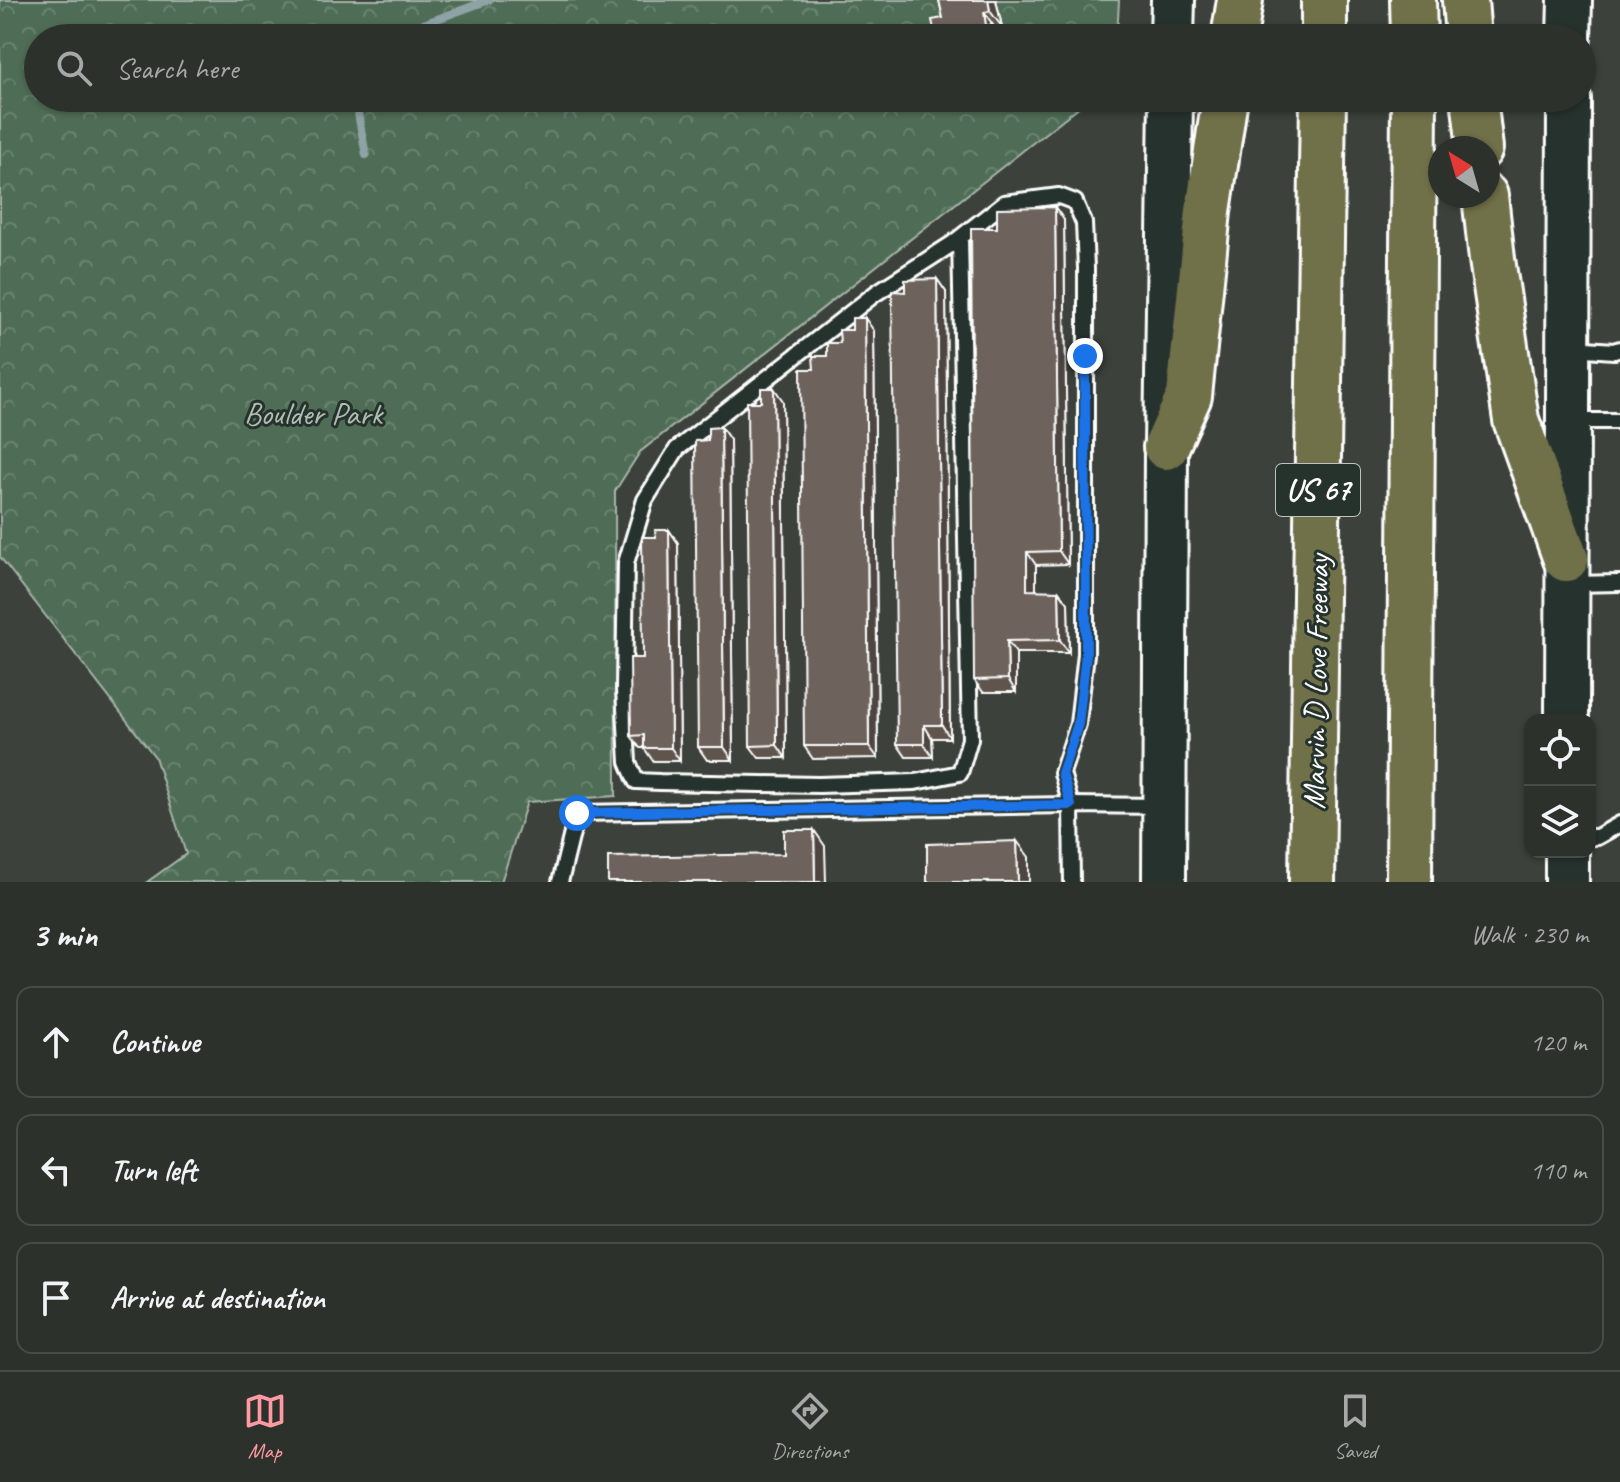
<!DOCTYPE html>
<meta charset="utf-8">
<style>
:root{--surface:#2d312c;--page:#353934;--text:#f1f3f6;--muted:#a7a9a9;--line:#484c48;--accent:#ff9aa2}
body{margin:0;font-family:Caveat,sans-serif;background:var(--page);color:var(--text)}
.controls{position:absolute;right:24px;bottom:24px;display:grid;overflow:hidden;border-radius:16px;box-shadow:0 2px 6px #0004}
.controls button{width:72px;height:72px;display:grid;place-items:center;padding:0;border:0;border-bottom:2px solid var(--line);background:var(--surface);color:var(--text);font:40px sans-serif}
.compass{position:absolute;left:1428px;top:136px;width:72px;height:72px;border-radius:50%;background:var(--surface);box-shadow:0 2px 6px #0004;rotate:323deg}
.stop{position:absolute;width:24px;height:24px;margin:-18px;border:6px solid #1a73e8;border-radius:50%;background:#fff}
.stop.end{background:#1a73e8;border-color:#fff;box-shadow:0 2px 8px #0008}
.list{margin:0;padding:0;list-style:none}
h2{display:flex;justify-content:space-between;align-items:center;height:104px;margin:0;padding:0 32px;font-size:34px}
h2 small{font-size:26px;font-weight:400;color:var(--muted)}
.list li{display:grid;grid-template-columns:52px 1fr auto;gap:24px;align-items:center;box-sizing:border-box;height:112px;margin:0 16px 16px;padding:0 16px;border:2px solid var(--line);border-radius:16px}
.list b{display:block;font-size:30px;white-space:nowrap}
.list em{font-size:26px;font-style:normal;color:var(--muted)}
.icon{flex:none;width:44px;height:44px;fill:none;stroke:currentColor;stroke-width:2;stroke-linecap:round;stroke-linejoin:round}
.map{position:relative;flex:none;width:1620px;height:882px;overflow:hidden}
.search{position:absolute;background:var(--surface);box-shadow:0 2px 6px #0004;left:24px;right:24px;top:24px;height:88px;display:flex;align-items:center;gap:20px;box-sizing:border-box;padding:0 28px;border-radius:44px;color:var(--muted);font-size:30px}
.sheet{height:488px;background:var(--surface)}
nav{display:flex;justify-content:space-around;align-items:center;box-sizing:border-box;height:112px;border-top:2px solid var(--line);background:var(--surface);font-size:22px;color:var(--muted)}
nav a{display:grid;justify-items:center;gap:4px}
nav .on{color:var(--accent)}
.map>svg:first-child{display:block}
.forest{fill:url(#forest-crowns);stroke:#a7b6aa;stroke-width:2}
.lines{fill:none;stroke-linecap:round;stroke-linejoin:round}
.stream{stroke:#8fa3a6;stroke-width:8}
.service-casing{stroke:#fff;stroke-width:20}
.secondary-casing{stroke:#fff;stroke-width:48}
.motorway-casing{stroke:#fff;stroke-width:50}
.service{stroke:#26332d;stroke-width:14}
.secondary{stroke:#26332d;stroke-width:42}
.motorway{stroke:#6f704a;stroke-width:44}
.wall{fill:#5f554e;stroke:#fff;stroke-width:2}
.shaded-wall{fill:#4d4540;stroke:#fff;stroke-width:2}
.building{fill:#6e635b;stroke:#fff;stroke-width:2}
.route{stroke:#1a73e8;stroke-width:10}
.labels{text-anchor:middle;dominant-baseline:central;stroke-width:6;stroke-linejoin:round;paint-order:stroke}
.shield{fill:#26332d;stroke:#bec2c0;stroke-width:2}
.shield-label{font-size:30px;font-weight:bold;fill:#fff}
.park-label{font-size:32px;fill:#b0bdb3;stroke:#26332d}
.street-label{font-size:32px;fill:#fff;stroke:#26332d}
</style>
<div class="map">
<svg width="1620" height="882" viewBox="0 0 1620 882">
<defs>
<pattern id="forest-crowns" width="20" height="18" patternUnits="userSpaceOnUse" patternTransform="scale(2)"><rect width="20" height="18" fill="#4f6d56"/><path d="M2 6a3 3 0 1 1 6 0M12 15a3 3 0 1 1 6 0" fill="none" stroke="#69836f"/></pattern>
</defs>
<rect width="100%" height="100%" fill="#3c413b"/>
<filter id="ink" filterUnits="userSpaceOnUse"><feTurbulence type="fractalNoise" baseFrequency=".0125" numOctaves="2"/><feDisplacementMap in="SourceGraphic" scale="16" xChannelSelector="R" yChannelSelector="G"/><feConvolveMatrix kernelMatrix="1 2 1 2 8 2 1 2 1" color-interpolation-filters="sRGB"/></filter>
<g filter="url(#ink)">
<polygon class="forest" points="0,0 1119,0 1117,38 38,38 38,98 1090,98 640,452 615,491 616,796 527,802 501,882 147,882 186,854 155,757 0,557"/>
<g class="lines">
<g class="stream">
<polyline points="397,38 407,30 489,0"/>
<polyline points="355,98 366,155"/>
</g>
<defs>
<g id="service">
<polyline points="1572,348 1614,351 1620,349"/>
<polyline points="1571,421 1620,421"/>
<polyline points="1572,584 1620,583"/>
<polyline points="1590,837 1597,837 1620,824"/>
<polyline points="560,882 577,813 1071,805 1062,773 1078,724 1086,654 1086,268 1084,223 1075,202 1059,196 1004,203 952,244 876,293 677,449 645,500 626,563 624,689 628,762 636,781 660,782 819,785 915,782 960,773 970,739 960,238"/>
<polyline points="1072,882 1071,805 1162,806"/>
</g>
<g id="secondary">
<polyline points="1172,38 1173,0"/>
<polyline points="1569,38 1570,0"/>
<polyline points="1567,720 1569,98"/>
<polyline points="1567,852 1567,882"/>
<polyline points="1164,882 1166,447 1171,98"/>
</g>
<g id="motorway">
<polyline points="1413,0 1414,38"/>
<polyline points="1465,0 1468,38"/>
<polyline points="1234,38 1240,0"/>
<polyline points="1324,38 1324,0"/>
<polyline points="1474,98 1480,148"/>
<polyline points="1485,196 1492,259 1516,420 1566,559"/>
<polyline points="1166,447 1189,396 1208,211 1225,98"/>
<polyline points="1312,882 1323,98"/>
<polyline points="1409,882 1414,98"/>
</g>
</defs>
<use href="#service" class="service-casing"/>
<use href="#secondary" class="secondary-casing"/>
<use href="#motorway" class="motorway-casing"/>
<use href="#service" class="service"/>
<use href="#secondary" class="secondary"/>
<use href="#motorway" class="motorway"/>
</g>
<g class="wall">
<polygon points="939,0 996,0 1002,27 995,28 1002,38 936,38 943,18"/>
<polygon points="969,98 1012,98 1012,99 976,107"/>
<polygon points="1064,220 1068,564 1036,565 1036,590 1068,603 1069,653 1016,653 1016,692 983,692 974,680 997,228"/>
<polygon points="937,279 946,292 950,738 932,738 933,757 906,757 897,744 905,292"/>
<polygon points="874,331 878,758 813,759 804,746 814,369 840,343"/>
<polygon points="783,401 786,758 759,758 750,746"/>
<polygon points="721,427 730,440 733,760 707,760 698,747 708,440"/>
<polygon points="669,530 678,543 680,761 653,761 644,748 640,748 631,736 643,658 656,537"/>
</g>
<g class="shaded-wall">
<polygon points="988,0 996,0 1002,27 990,11"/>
<polygon points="984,12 1002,38 994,38 986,26"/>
<polygon points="1055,207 1064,220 1068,564 1059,551"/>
<polygon points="937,279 946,292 950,738 942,725"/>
<polygon points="865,318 874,331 878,758 869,746"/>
<polygon points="774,388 783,401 786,758 777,745"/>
<polygon points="721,427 730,440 733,760 724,747"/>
<polygon points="669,530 678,543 680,761 671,748"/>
<polygon points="1027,552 1036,565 1036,603 1027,590"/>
<polygon points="1059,591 1068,603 1069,653 1060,640"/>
<polygon points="1007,641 1016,653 1016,692 1008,679"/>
<polygon points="924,725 932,738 933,757 924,744"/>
<polygon points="814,830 825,846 826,882 815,882"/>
<polygon points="1017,841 1029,857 1029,882 1018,882"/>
</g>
<g class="building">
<polygon points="939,0 988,0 990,11 984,12 986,26 992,24 994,38 936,38 932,20 943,18"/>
<polygon points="1055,207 1059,551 1027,552 1027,590 1059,591 1060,640 1007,641 1008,679 974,680 971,228 997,228 997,208"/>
<polygon points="937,279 942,725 924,725 924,744 897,744 892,291 905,292 905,280"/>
<polygon points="852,318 865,318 869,746 804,746 801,369 814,369 813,356 827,356 827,343 840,343 839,330 852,330"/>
<polygon points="761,388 774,388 777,745 750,746 747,402 761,402"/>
<polygon points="721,427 724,747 698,747 695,441 708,440 708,428"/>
<polygon points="655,530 669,530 671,748 644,748 644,735 631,736 630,658 643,658 642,537 656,537"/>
<polygon points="784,830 814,830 815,882 608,882 608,857 784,854"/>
<polygon points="1017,841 1018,882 927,882 927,844"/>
</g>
</g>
<g class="lines" filter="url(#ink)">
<polyline class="route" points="577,813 1071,805 1062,773 1078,724 1086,654 1085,356"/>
</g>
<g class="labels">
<rect class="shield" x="1276" y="464" width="84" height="52" rx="6"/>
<g class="shield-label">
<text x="1318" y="490">US 67</text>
</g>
<g class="park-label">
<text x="313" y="413">Boulder Park</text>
</g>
<g class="street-label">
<text transform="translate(1316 682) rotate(-89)">Marvin D Love Freeway</text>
</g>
</g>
</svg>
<div class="controls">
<button><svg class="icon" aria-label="locate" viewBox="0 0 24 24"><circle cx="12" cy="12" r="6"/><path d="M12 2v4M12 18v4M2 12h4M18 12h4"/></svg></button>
<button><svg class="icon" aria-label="layers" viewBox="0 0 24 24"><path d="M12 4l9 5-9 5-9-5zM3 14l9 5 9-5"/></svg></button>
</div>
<svg class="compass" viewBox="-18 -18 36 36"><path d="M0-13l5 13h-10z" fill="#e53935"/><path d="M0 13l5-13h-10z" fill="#a7a9a9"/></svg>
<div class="stop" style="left:577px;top:813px"></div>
<div class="stop end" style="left:1085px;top:356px"></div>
<div class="search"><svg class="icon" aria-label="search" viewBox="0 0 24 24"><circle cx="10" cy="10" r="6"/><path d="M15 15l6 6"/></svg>Search here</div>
</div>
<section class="sheet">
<h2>3 min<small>Walk · 230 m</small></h2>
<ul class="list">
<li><svg class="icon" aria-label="ahead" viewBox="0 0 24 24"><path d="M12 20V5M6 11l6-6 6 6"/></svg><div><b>Continue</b></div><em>120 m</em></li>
<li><svg class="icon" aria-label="left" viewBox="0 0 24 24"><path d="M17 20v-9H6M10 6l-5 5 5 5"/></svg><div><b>Turn left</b></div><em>110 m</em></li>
<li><svg class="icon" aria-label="arrive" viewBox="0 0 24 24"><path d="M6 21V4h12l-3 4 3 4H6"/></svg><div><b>Arrive at destination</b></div></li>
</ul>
</section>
<nav>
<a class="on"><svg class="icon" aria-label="map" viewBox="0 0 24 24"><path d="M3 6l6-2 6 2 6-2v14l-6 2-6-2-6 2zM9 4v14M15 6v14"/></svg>Map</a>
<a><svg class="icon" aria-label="directions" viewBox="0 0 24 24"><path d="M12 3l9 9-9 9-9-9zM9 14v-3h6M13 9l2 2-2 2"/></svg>Directions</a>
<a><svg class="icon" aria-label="saved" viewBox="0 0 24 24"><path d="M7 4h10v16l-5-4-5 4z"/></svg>Saved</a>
</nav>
